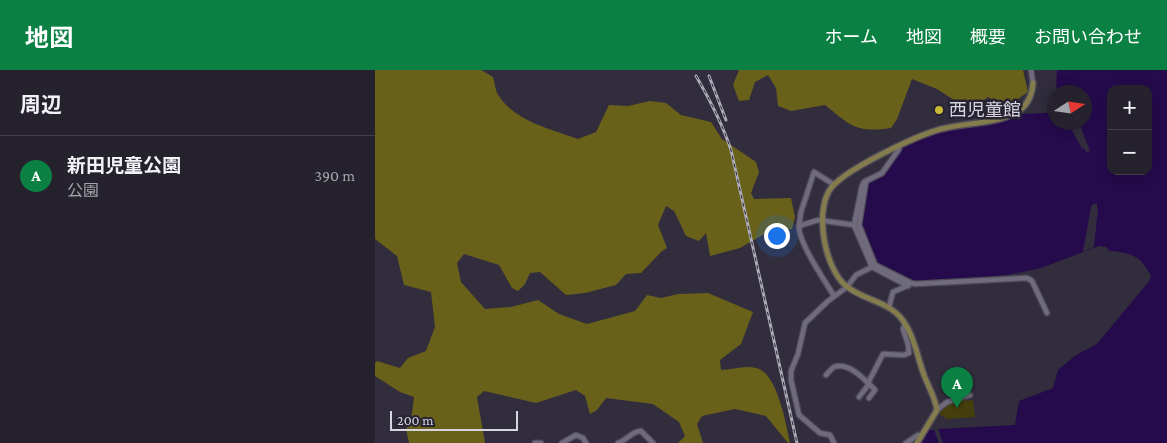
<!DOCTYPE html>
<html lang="ja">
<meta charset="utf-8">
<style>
:root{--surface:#25222e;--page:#2d2a36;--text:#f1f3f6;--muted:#a3a4aa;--line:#423f4a;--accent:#0b8043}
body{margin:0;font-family:"Crimson Pro","Noto Sans JP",serif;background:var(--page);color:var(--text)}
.controls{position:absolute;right:15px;top:15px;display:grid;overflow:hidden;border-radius:10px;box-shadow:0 2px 12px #0003}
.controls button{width:45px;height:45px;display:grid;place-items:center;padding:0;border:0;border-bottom:1px solid var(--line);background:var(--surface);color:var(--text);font:25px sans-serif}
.compass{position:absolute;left:672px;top:15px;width:45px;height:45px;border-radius:50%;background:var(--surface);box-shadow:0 2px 12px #0003;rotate:78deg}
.scale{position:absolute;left:15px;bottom:12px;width:128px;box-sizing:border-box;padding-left:5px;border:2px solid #d6d4de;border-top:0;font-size:14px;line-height:18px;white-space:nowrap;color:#d6d4de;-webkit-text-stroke:4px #272332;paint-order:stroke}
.you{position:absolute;left:401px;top:165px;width:18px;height:18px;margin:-12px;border:4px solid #fff;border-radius:50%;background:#1a73e8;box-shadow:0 0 0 8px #1a73e833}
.badge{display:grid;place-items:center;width:32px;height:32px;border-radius:50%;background:var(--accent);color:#fff;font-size:16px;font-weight:700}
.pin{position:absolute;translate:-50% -41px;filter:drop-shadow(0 1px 2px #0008)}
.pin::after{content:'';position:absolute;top:26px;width:18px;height:15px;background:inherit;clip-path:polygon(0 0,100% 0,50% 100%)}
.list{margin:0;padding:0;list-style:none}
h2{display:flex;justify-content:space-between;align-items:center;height:65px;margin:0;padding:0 20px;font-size:21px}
h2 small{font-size:16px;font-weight:400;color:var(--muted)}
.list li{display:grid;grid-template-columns:32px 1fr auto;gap:15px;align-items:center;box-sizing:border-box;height:80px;padding:0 20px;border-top:1px solid var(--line)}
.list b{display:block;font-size:19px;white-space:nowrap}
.list p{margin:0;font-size:16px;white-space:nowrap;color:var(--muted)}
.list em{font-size:16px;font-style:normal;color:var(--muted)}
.map{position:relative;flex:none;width:792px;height:373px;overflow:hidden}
header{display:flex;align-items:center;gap:30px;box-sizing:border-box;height:70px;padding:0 25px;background:var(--accent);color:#fff}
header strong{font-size:24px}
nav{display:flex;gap:28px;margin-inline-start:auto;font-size:18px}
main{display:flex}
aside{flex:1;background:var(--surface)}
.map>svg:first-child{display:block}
.green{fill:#453e0d}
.forest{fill:#69601a}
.water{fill:#250a4c;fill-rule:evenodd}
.pier{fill:#312d3d}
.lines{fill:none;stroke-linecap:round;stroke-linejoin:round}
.minor-casing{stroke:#4e4a58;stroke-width:7}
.major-casing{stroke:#4e4a58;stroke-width:8}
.minor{stroke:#6f6b7d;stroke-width:4.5}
.major{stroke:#857c4d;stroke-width:5}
.rail-casing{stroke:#adabb6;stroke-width:3}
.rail{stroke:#272332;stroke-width:1;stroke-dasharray:4;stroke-linecap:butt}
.poi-dot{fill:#cbba39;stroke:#272332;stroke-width:2}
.labels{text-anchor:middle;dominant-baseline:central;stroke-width:5;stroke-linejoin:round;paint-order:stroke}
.poi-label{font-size:18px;fill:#d6d4de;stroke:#272332;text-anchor:start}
</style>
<header>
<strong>地図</strong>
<nav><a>ホーム</a><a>地図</a><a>概要</a><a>お問い合わせ</a></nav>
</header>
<main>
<aside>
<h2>周辺<small></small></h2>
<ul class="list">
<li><span class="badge">A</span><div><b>新田児童公園</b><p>公園</p></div><em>390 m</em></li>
</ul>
</aside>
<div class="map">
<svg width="792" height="373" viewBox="0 0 792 373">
<rect width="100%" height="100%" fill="#312d3d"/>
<path class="green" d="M 591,327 L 592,331 L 598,330 L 600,347 L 572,349 L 562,343 C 570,333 579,331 591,327 Z"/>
<g class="forest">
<path d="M 0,0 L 106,0 L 118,7 C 120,13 120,21 124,26 C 140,51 176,59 203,69 L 221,62 L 234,35 L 253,36 L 275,31 L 291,33 L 306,45 L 336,52 L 347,69 L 381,92 L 384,102 L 376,123 L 379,129 L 416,128 L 420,147 L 417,159 L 393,162 L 365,178 L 335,186 L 331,163 L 324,171 L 311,166 L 299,141 L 291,136 L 283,155 L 292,178 L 286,182 L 266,203 L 251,204 L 241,215 L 210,223 L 191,225 L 165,202 L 155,203 L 150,214 L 143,221 L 137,218 L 124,195 L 89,184 L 82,193 L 86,212 L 110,239 L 136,237 L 163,230 L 184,244 L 212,254 L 260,241 L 272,225 L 286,228 L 303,224 L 333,223 L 378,242 L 366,274 L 345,290 L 346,300 C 356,300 370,295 381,298 C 402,302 411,354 415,373 L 413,373 L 391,346 L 360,339 L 327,346 L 322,354 L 328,373 L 303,373 L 310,366 L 304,352 L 278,334 L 231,328 L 222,340 L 215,344 L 210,326 L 201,320 L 161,333 L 109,321 L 102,327 L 110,373 L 34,373 L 31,359 L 36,352 L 39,327 L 25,322 L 0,306 L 0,293 L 2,291 L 25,298 L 33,288 L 51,281 L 60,257 L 56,222 L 29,215 L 22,186 L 0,169 Z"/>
<path d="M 364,0 L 648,0 L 653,22 L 640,31 L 624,33 L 613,27 L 604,34 L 596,37 L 582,32 L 562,19 L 537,9 L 522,49 L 516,58 C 481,63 476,56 450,35 L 416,41 L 403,36 L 401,18 L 393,5 L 380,12 L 374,30 L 364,31 L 358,15 Z"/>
</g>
<g class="water">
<path d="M 682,0 L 792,0 L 792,373 L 568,373 L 563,359 L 640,355 L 644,331 L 678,318 L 683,300 L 701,285 L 722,274 L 775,210 L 776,205 C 772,201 770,195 766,191 C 759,184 744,181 735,181 L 731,177 L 724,176 L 666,198 L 632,205 L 539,212 L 501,192 L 487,154 L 492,120 L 495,112 L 509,105 L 528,78 L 560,63 L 574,59 L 611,53 L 647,44 L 671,43 L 677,40 L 679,35 L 680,52 L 710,52 L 710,22 L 681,22 ZM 736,19 L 773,19 L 773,101 L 736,101 Z"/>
<polygon points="554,360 559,360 564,373 545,373"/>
</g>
<g class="pier">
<polygon points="693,53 704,53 715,81 711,82 709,78 707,79"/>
<polygon points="718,134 722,134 722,138 723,139 719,177 708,182 716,137"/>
</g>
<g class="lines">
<defs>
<g id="minor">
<polyline points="656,0 658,13"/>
<polyline points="491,111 484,155 500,195 536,213 540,214 652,208 657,211 672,243"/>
<polyline points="458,114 439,102 426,142 424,156 443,150 479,155"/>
<path d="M 424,156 C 423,172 450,211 459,226"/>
<polyline points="497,197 479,155 487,116 489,112 507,103 524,79 524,76"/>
<polyline points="514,237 518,222 534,215"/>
<path d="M 451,305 C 453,303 456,299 459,297 C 474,291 491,311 500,320 L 494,328"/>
<polyline points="493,313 508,284 529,285 534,283 533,274 528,259 530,254"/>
<polyline points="484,327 494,314"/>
<polyline points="562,340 572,332 595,325"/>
<polyline points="160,373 166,373"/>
<polyline points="187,373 201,365 208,368 211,373"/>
<path d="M 243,373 C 252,370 257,361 266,361 L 278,373"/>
<polyline points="459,373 455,365 445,363 424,345 416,310 416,301 423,284 430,253 453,231 472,217 481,205 497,197 533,216"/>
<polyline points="531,373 543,365 546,366"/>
</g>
<path id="major" d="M 542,373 L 562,340 C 560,327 553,316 549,305 C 542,286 539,264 526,248 C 512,231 488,230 471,216 C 450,198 440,145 454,121 C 465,101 543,65 566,59 C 588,53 619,54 640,43 C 652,37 657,26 658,13"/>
</defs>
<use href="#minor" class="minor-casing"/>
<use href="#major" class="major-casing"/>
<use href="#minor" class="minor"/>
<use href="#major" class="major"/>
<defs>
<g id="rail">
<path d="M 321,6 C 335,30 347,53 356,80 L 422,373"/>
<polyline points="334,6 351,50"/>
</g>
</defs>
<use href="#rail" class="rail-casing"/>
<use href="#rail" class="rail"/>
</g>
<circle class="poi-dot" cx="564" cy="40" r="5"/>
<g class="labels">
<g class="poi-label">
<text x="574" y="40">西児童館</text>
</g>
</g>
</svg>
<div class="controls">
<button>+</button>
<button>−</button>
</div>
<svg class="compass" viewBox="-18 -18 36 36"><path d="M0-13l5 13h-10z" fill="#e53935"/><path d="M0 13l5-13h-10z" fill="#a3a4aa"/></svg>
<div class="scale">200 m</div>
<div class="you"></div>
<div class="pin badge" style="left:582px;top:338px">A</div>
</div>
</main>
